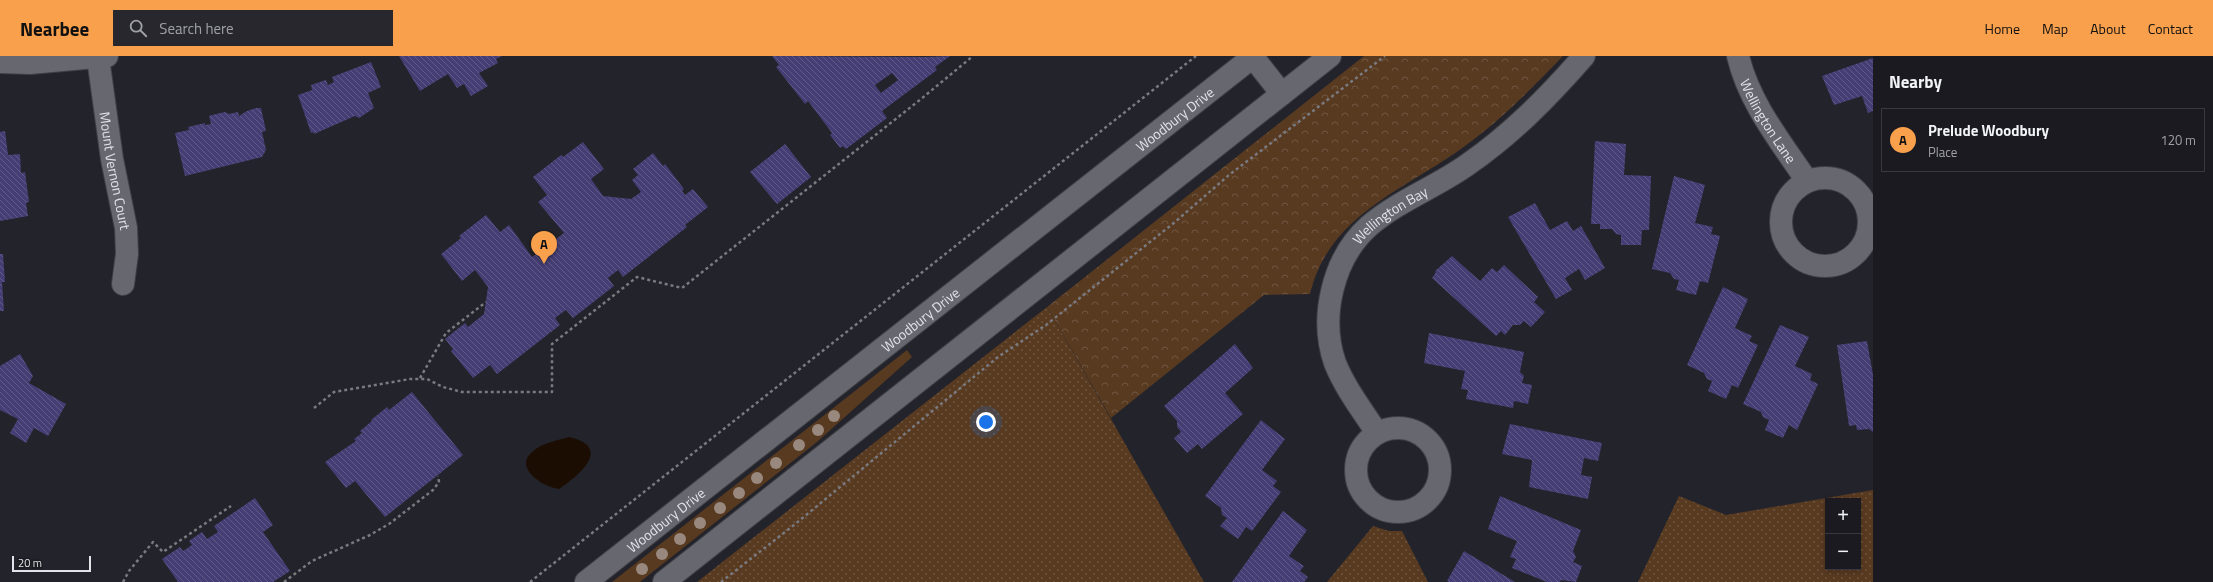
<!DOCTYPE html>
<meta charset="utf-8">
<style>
:root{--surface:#1a1a20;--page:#27272d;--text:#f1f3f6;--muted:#9fa1a5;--line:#38383e;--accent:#f9a04c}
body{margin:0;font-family:"Titillium Web",sans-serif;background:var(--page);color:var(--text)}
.controls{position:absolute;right:12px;bottom:12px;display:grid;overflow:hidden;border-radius:0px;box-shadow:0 2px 6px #0003}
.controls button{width:36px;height:36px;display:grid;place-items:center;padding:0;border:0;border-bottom:1px solid var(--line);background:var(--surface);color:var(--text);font:20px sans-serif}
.scale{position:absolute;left:12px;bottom:10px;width:79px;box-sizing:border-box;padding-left:4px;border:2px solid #e3e3e8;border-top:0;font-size:11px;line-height:14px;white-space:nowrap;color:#e3e3e8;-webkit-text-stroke:3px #1a1a21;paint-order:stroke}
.you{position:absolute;left:986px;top:366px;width:14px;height:14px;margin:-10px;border:3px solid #fff;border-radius:50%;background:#1a73e8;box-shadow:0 0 0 6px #1a73e833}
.badge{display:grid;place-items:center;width:26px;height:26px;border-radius:50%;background:var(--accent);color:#111;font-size:13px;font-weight:700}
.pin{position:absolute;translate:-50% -33px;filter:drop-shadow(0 1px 2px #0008)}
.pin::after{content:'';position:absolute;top:21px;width:14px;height:12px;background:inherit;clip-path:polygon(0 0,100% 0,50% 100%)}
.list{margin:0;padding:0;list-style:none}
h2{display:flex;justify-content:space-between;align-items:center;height:52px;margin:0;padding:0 16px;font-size:17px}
h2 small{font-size:13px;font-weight:400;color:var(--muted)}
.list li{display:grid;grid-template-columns:26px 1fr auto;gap:12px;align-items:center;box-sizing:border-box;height:64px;margin:0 8px 8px;padding:0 8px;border:1px solid var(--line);border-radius:0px}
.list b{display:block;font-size:15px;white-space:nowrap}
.list p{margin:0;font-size:13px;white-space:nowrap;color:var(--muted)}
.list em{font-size:13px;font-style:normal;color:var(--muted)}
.icon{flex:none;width:22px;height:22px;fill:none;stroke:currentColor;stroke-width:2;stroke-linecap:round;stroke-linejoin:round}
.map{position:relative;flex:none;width:1873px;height:526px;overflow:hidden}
header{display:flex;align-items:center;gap:24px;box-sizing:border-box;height:56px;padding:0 20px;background:var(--accent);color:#111}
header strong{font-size:19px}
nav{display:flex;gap:22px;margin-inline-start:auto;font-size:14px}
.search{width:280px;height:36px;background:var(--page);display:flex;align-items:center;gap:10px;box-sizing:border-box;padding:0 14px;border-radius:0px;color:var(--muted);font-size:15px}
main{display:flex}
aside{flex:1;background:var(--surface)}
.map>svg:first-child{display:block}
.grass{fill:url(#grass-dots);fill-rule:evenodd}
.park{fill:url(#park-crowns)}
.garden{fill:#583a20}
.water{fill:#1c0d02}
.building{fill:url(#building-back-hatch);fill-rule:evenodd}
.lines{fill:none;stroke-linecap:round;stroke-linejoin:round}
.street-casing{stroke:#404046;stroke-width:24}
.secondary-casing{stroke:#404046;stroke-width:24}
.path{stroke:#7a7a81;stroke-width:2.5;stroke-dasharray:3 3;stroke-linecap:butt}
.street{stroke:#676770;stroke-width:22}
.secondary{stroke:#676770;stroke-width:22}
.tree{fill:#98887e}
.labels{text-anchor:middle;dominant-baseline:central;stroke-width:4;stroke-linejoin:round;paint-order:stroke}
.street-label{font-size:14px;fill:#e3e3e8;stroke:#1a1a21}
</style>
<header>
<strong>Nearbee</strong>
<div class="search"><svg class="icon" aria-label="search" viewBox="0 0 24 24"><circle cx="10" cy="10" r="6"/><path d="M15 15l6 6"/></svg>Search here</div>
<nav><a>Home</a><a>Map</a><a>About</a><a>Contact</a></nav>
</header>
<main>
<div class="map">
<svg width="1873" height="526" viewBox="0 0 1873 526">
<defs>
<pattern id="grass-dots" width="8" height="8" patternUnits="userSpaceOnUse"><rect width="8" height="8" fill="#583a20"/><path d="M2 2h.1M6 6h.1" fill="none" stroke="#705640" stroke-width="1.8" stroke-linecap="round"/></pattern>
<pattern id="park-crowns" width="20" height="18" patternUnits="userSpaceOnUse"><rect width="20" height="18" fill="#583a20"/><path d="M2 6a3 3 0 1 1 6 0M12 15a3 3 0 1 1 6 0" fill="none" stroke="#705640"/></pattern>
<pattern id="building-back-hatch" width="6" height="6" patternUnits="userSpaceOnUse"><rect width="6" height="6" fill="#443e74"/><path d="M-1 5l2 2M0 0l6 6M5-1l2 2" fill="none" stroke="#5f5a88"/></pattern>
</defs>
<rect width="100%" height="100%" fill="#23232b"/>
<g class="grass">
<polygon points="1047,251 1204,526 697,526"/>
<path d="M 1873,434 L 1873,526 L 1638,526 L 1679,440 L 1726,459 ZM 1828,445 L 1858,445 L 1858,511 L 1828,511 Z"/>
<polygon points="1373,470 1389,475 1402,475 1428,526 1327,526"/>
</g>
<path class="park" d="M 1364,0 L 1563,0 C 1532,32 1501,64 1465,90 C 1405,134 1329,158 1310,238 L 1264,239 L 1111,362 L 1047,251 Z"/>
<polygon class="garden" points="907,294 912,301 817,386 640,526 612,526"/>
<path class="water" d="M 569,381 C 613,391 580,419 559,433 C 546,432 515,414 530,398 C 540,387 556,385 569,381 Z"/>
<g class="building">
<polygon points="399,0 502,0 496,3 498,7 479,17 488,30 471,40 464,28 457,32 448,18 420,35"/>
<path d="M 772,0 L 927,1 L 950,0 L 935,11 L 937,14 L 882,55 L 887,62 L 846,93 L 843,90 L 840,92 L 830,79 L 832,77 L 808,45 L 805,48 L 776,11 L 779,9 ZM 892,17 L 898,24 L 881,37 L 875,29 Z"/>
<polygon points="1873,2 1873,55 1868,57 1862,40 1834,49 1822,20"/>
<polygon points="371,6 381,31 368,37 374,52 359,62 355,60 314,78 313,76 311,77 298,39 312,34 311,29 326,24 328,29 334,26 332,21"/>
<polygon points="256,52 261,52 266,75 262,76 266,94 262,101 185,120 175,77 189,74 188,71 205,67 205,69 211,68 209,60 212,59 225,56 229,58 238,56 239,60 247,55"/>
<polygon points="5,75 8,99 20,98 21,117 25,116 29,146 26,147 28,160 0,165 0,76"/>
<polygon points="1595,85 1626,88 1624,119 1651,120 1649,174 1642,174 1641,189 1621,189 1621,179 1616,178 1612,173 1600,173 1600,168 1591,168"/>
<polygon points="583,86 604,113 591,123 603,140 631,143 641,136 632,124 638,119 633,113 653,97 663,110 665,108 684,133 682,135 685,139 693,133 708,151 685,169 687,171 623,221 618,214 608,222 614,230 573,262 566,254 555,262 560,269 497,318 490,309 473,322 451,295 453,293 445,283 465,267 468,271 484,258 488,231 475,214 462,225 441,198 461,182 459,180 486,159 500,176 509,169 532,201 564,177 538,146 547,139 533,121 561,99 563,101"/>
<polygon points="785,88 811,121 777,148 750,116"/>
<polygon points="1674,120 1705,129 1695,167 1713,171 1711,178 1720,180 1708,227 1700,225 1696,239 1676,234 1679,224 1674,223 1670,217 1652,213"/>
<polygon points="1535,147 1550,174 1567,165 1573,175 1581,170 1605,212 1585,224 1579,213 1565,222 1572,234 1556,243 1508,161"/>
<polygon points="0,198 3,198 5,226 2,226 4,255 0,255"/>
<polygon points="1452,200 1480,225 1492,212 1497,216 1504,209 1538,241 1534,246 1545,256 1531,271 1524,265 1520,269 1513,269 1505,279 1501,275 1496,280 1432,222 1436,216 1435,215"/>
<polygon points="1723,231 1748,243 1735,272 1752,280 1749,285 1758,289 1738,332 1732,329 1726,343 1708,335 1712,325 1707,323 1704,317 1687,309"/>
<polygon points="1780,269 1809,281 1795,310 1812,318 1810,324 1818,328 1797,374 1789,369 1783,382 1765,374 1769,364 1763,361 1761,356 1743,348"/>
<polygon points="1429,277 1524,296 1520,316 1524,320 1522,327 1532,329 1528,348 1514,345 1513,352 1466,343 1468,334 1461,333 1465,315 1424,307"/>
<polygon points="1867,285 1873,319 1873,376 1869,373 1857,374 1856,369 1849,370 1837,289"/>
<polygon points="1235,288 1253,312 1225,337 1243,358 1202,393 1198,388 1187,397 1174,382 1181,376 1177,371 1177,365 1164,350"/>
<polygon points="20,298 33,320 29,327 66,348 48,380 34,372 26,387 10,377 18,363 0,354 0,310"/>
<polygon points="412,336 463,399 385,461 355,425 346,432 325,406 356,385 354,383 362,377 360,375 372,365 371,364 387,351 389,354"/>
<polygon points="1261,364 1285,383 1262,414 1277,425 1273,430 1281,436 1252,475 1246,471 1238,483 1220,470 1227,462 1222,459 1221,452 1205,440"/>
<polygon points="1510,368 1602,387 1598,405 1584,402 1581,419 1592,421 1588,443 1529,431 1532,404 1502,398"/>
<polygon points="1500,440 1581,474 1573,495 1576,501 1573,506 1582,510 1576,526 1561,524 1560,526 1547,526 1512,512 1516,503 1510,501 1517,485 1488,473"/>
<polygon points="255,442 273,469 263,476 290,515 273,526 178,526 162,503 180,491 183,495 192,489 189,485 202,476 207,483 218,476 214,470"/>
<polygon points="1283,455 1307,474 1289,500 1304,510 1300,515 1308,521 1304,526 1232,526"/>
<polygon points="1464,495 1515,526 1449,526 1447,525"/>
</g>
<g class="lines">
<defs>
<g id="street">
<polyline points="1252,0 1282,38"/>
<path id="s1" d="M 1738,0 C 1749,47 1781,86 1807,125"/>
<path id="s2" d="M 98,2 L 112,103 L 126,172 L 127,198 L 123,228"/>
<polyline points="0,6 30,7 107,0"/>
<circle cx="1825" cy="166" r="44"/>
<circle cx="1398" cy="414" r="42"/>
<path id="s3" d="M 1377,377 C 1362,354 1345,332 1335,307 C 1319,261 1333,202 1369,170 C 1398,145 1436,131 1467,109 C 1512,78 1548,41 1584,0"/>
</g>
<g id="secondary">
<path id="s4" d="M 586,526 L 1254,0"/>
<polyline points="664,526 1330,0"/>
</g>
</defs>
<use href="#street" class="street-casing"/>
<use href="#secondary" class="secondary-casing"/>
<g class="path">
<polyline points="420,322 446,277 486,246"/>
<polyline points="314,352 334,336 410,323 427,323 443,331 462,336 552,336 552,288 637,221 682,232 921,43 973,0"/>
<polyline points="123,526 129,515 153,486 163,496 231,450"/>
<polyline points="284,526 312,505 370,479 389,468 433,434 439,426 438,420"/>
<polyline points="530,526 1196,0"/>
<polyline points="721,526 794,469 998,301 1046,269 1175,166 1229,119 1385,0"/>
</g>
<use href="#street" class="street"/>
<use href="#secondary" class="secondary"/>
</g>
<g class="tree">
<circle cx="834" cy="360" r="6"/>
<circle cx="818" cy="374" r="6"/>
<circle cx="799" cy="389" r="6"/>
<circle cx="776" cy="407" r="6"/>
<circle cx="757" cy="422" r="6"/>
<circle cx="739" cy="437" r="6"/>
<circle cx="720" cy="452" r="6"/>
<circle cx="700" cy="467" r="6"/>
<circle cx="680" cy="483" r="6"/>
<circle cx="662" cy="498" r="6"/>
<circle cx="642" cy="513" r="6"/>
</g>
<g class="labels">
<g class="street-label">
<text stroke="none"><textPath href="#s4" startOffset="749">Woodbury Drive</textPath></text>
<text stroke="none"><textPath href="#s1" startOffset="72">Wellington Lane</textPath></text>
<text stroke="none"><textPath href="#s2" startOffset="114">Mount Vernon Court</textPath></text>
<text stroke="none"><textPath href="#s3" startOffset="254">Wellington Bay</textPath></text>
<text stroke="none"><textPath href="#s4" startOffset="425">Woodbury Drive</textPath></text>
<text stroke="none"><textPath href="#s4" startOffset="101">Woodbury Drive</textPath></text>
</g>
</g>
</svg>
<div class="controls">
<button>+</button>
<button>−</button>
</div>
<div class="scale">20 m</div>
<div class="you"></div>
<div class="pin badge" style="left:544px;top:208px">A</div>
</div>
<aside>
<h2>Nearby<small></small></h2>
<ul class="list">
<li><span class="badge">A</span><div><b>Prelude Woodbury</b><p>Place</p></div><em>120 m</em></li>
</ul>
</aside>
</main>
